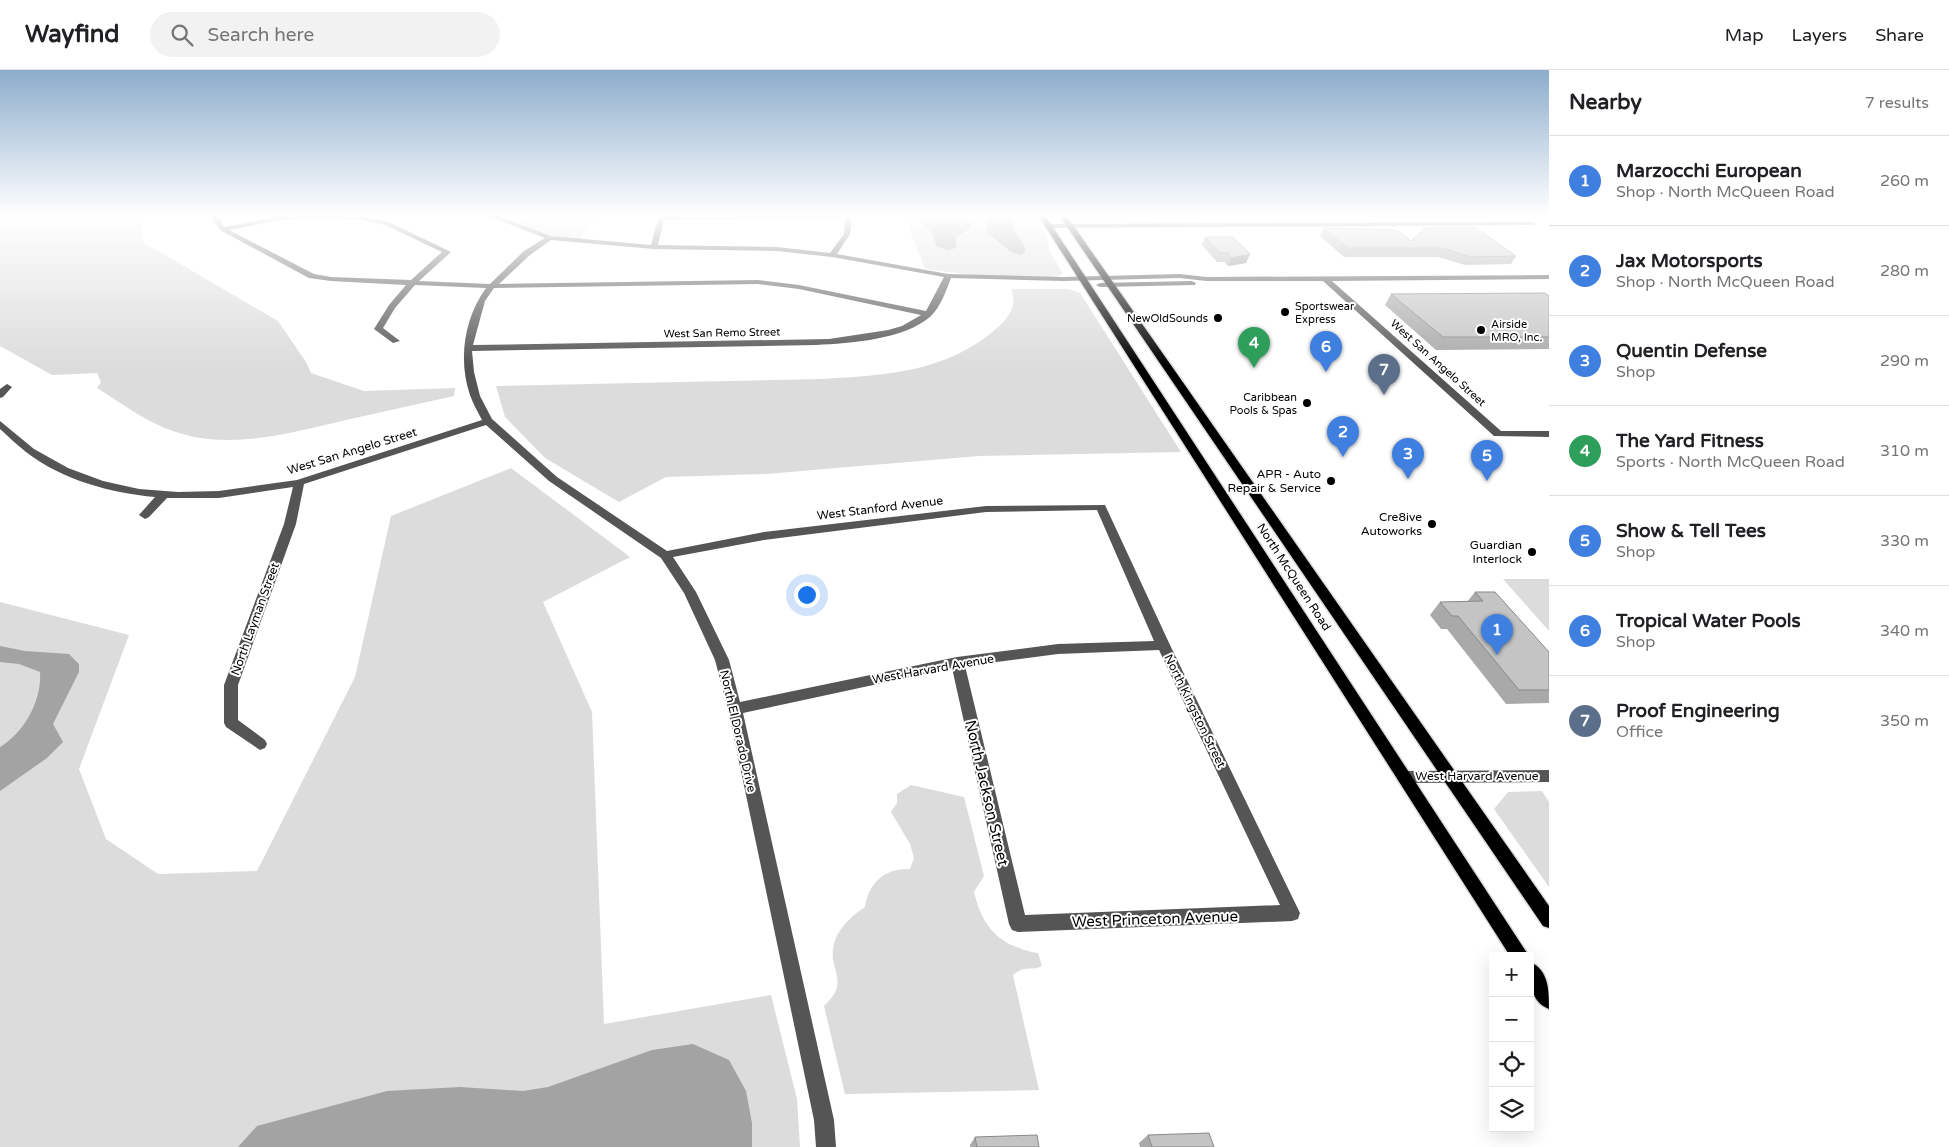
<!DOCTYPE html>
<meta charset="utf-8">
<style>
:root{--surface:#fff;--page:#f2f2f2;--text:#202124;--muted:#757577;--line:#e0e0e0;--accent:#ea580c}
body{margin:0;font-family:"Varela Round",sans-serif;background:var(--page);color:var(--text)}
.controls{position:absolute;right:15px;bottom:15px;display:grid;overflow:hidden;border-radius:0px;box-shadow:0 5px 20px #0002}
.controls button{width:45px;height:45px;display:grid;place-items:center;padding:0;border:0;border-bottom:1px solid var(--line);background:var(--surface);color:var(--text);font:25px sans-serif}
.you{position:absolute;left:806px;top:524px;width:18px;height:18px;margin:-12px;border:4px solid #fff;border-radius:50%;background:#1a73e8;box-shadow:0 0 0 8px #1a73e833}
.badge{display:grid;place-items:center;width:32px;height:32px;border-radius:50%;background:var(--accent);color:#fff;font-size:16px;font-weight:700}
.pin{position:absolute;translate:-50% -41px;filter:drop-shadow(0 1px 2px #0008)}
.pin::after{content:'';position:absolute;top:26px;width:18px;height:15px;background:inherit;clip-path:polygon(0 0,100% 0,50% 100%)}
.list{margin:0;padding:0;list-style:none}
h2{display:flex;justify-content:space-between;align-items:center;height:65px;margin:0;padding:0 20px;font-size:21px}
h2 small{font-size:16px;font-weight:400;color:var(--muted)}
.list li{display:grid;grid-template-columns:32px 1fr auto;gap:15px;align-items:center;box-sizing:border-box;height:90px;padding:0 20px;border-top:1px solid var(--line)}
.list b{display:block;font-size:19px;white-space:nowrap}
.list p{margin:0;font-size:16px;white-space:nowrap;color:var(--muted)}
.list em{font-size:16px;font-style:normal;color:var(--muted)}
.icon{flex:none;width:28px;height:28px;fill:none;stroke:currentColor;stroke-width:2;stroke-linecap:round;stroke-linejoin:round}
.map{position:relative;flex:none;width:1549px;height:1077px;overflow:hidden}
header{display:flex;align-items:center;gap:30px;box-sizing:border-box;height:70px;padding:0 25px;background:var(--surface);border-bottom:1px solid var(--line)}
header strong{font-size:24px}
nav{display:flex;gap:28px;margin-inline-start:auto;font-size:18px}
.search{width:350px;height:45px;background:var(--page);display:flex;align-items:center;gap:12px;box-sizing:border-box;padding:0 18px;border-radius:28px;color:var(--muted);font-size:19px}
main{display:flex}
aside{flex:1;background:var(--surface)}
.map>svg:first-child{display:block}
.green{fill:#dcdcdc}
.water{fill:#a3a3a3}
.lines{fill:none;stroke-linecap:round;stroke-linejoin:round}
.major-casing{stroke:#dbdbdb;stroke-width:3}
.minor{fill:#555;fill-rule:evenodd}
.major{fill:#000;fill-rule:evenodd}
.wall{fill:#a9a9a9}
.shaded-wall{fill:#898989}
.building{fill:#c4c4c4;stroke:#898989}
.poi-dot{fill:#000;stroke:#fff;stroke-width:2}
.labels{text-anchor:middle;dominant-baseline:central;stroke-width:4;stroke-linejoin:round;paint-order:stroke}
.far-poi-label{font-size:11px;fill:#000;stroke:#fff;text-anchor:start}
.far-street-label{font-size:11px;fill:#000;stroke:#fff}
.street-label{font-size:12px;fill:#000;stroke:#fff}
.poi-label{font-size:12px;fill:#000;stroke:#fff;text-anchor:end}
.near-street-label{font-size:15px;fill:#000;stroke:#fff}
</style>
<header>
<strong>Wayfind</strong>
<div class="search"><svg class="icon" aria-label="search" viewBox="0 0 24 24"><circle cx="10" cy="10" r="6"/><path d="M15 15l6 6"/></svg>Search here</div>
<nav><a>Map</a><a>Layers</a><a>Share</a></nav>
</header>
<main>
<div class="map">
<svg width="1549" height="1077" viewBox="0 0 1549 1077">
<rect width="100%" height="100%" fill="#fff"/>
<g class="green">
<path d="M 0,145 L 142,145 L 143,172 L 278,251 L 306,292 L 311,303 L 364,321 L 455,318 L 454,326 C 418,334 382,342 346,350 C 291,363 228,381 173,361 C 146,352 121,333 97,318 L 101,312 L 97,303 L 52,305 L 0,276 Z"/>
<polygon points="529,145 598,145 579,170 541,163 514,152"/>
<polygon points="904,145 1032,145 1047,168 1049,180 1063,204 1053,207 979,206 925,199"/>
<path d="M 1011,219 L 1069,219 L 1080,223 L 1181,382 L 979,386 L 766,404 L 666,407 L 619,432 L 545,388 L 505,347 L 496,316 L 821,309 C 885,305 946,303 997,258 C 1009,247 1018,236 1011,219 Z"/>
<polygon points="511,398 630,487 543,532 592,642 604,954 771,925 797,1029 800,1077 0,1077 0,532 129,565 79,699 106,769 158,804 257,801 355,607 391,446"/>
<polygon points="1503,509 1549,509 1549,561"/>
<path d="M 911,715 L 964,727 L 984,806 L 974,822 C 983,859 1000,876 1038,883 L 1042,896 C 1030,902 1027,894 1013,905 L 1039,1020 L 845,1024 L 824,936 C 829,931 835,925 837,917 C 839,908 835,899 833,890 C 830,866 847,849 865,837 C 869,812 885,798 910,799 L 914,788 L 910,774 L 891,742 L 897,733 L 897,724 Z"/>
<polygon points="1542,721 1549,732 1549,817 1494,739 1508,722"/>
</g>
<g class="water">
<path d="M 919,145 C 933,145 962,140 971,154 L 969,159 L 956,167 L 956,178 L 947,180 L 936,176 C 934,157 923,160 919,145 Z"/>
<path d="M 991,145 L 1013,145 C 1010,168 1025,167 1025,181 L 1022,185 L 1011,182 L 988,163 L 986,159 L 992,148 Z"/>
<path d="M 0,576 L 25,581 L 69,584 L 79,594 L 79,602 L 53,654 L 63,672 L 47,688 L 0,721 L 0,677 C 25,662 42,630 40,602 L 19,594 L 0,592 Z"/>
<polygon points="693,974 729,990 746,1021 752,1053 752,1077 238,1077 257,1056 387,1021 460,1017 523,1021 548,1017 652,980"/>
</g>
<g class="lines">
<defs>
<g id="major">
<polygon points="1038,145 1045,145 1529,886 1510,886"/>
<polygon points="1059,145 1066,145 1549,836 1549,858 1543,856"/>
<path d="M 1530,892 C 1549,900 1549,921 1549,939 C 1529,931 1530,910 1530,892 Z"/>
</g>
</defs>
<use href="#major" class="major-casing"/>
<g class="minor">
<path d="M 212,145 L 218,145 L 224,157 L 281,146 L 361,146 L 389,152 L 451,182 L 419,211 L 490,214 L 524,181 L 545,168 L 485,145 L 495,145 L 551,166 L 651,175 L 659,145 L 852,145 L 850,164 L 837,184 L 948,204 L 1063,207 L 1180,204 L 1206,207 L 1549,205 L 1549,209 L 1332,211 L 1501,361 L 1549,361 L 1549,367 L 1494,366 L 1323,211 L 1206,211 L 1180,208 L 1063,211 L 951,208 C 946,221 941,236 931,246 C 904,270 850,273 816,275 L 472,281 L 474,302 L 480,326 L 492,349 L 557,407 L 667,481 L 764,462 L 986,436 L 1105,435 L 1170,575 L 1300,843 L 1298,849 L 1292,851 L 1018,862 L 1012,860 L 1009,854 L 952,598 L 743,643 L 834,1050 L 836,1077 L 816,1077 L 814,1050 L 728,639 L 715,590 L 684,523 L 661,488 L 549,411 L 486,355 L 304,414 L 296,454 L 238,615 L 238,650 L 265,670 L 267,674 L 265,678 L 260,680 L 226,657 L 224,653 L 224,615 L 284,454 L 293,417 L 219,428 L 167,428 L 149,447 L 145,449 L 139,445 L 155,427 C 111,423 62,410 26,382 C 17,375 9,367 0,359 L 0,351 L 34,379 L 68,398 L 103,411 L 139,419 L 178,422 L 219,421 L 297,410 L 482,350 C 478,342 473,334 470,325 C 458,290 464,248 486,218 L 415,215 L 395,238 L 383,258 L 400,271 L 393,273 L 374,259 L 389,235 L 406,215 L 331,211 L 309,208 L 220,160 L 212,149 ZM 321,148 L 361,150 L 385,155 L 442,182 L 411,210 L 331,207 L 314,204 L 229,160 L 281,150 ZM 845,148 L 844,164 L 830,183 L 777,177 L 658,175 L 664,150 ZM 551,170 L 654,179 L 777,181 L 832,187 L 944,207 L 926,241 L 799,215 L 758,210 L 499,214 L 530,185 ZM 758,214 L 799,219 L 921,245 L 902,256 L 888,260 L 829,269 L 473,275 L 485,231 L 494,218 ZM 1097,440 L 1154,571 L 1058,574 L 957,587 L 740,632 L 729,590 L 696,522 L 673,487 L 764,470 L 986,442 ZM 1159,580 L 1280,835 L 1025,845 L 965,596 L 1058,584 Z"/>
<polygon points="1533,152 1536,154 1535,155 1047,158 1044,156 1047,154"/>
<polygon points="1192,211 1196,213 1195,215 1100,217 1096,215 1100,213"/>
<polygon points="7,314 12,317 3,327 0,328 0,319"/>
<polygon points="1549,700 1549,712 1405,713 1400,711 1398,707 1400,703 1405,701"/>
</g>
<use href="#major" class="major"/>
</g>
<g class="wall">
<polygon points="1324,158 1516,186 1511,194 1465,195 1438,187 1344,187 1320,166"/>
<polygon points="1205,167 1250,184 1246,193 1228,196 1224,192 1217,192 1202,175"/>
<polygon points="1391,224 1549,226 1549,279 1436,280 1385,235"/>
<polygon points="1475,522 1549,582 1549,633 1506,634 1447,559 1441,559 1430,545 1440,532 1467,532"/>
<polygon points="1148,1065 1214,1077 1140,1077 1139,1073"/>
<polygon points="975,1067 1039,1077 970,1077 970,1075"/>
</g>
<polygon class="shaded-wall" points="1250,184 1246,193 1228,196 1231,188"/>
<g class="building">
<polygon points="1475,157 1516,186 1470,187 1442,178 1348,178 1324,158 1393,160 1400,162 1411,171 1425,158"/>
<polygon points="1205,167 1233,167 1250,184 1231,188 1228,183 1220,183"/>
<polygon points="1545,223 1549,226 1549,267 1443,267 1391,224"/>
<polygon points="1475,522 1495,522 1549,582 1549,620 1519,620 1458,546 1452,546 1440,532 1483,531"/>
<polygon points="1209,1063 1214,1077 1152,1077 1148,1065"/>
<polygon points="1037,1065 1039,1077 977,1077 975,1067"/>
</g>
<linearGradient id="sky" x2="0" y2="1"><stop stop-color="#8cadcc"/><stop offset="0.49" stop-color="#fff"/><stop offset="1" stop-color="#fff" stop-opacity="0"/></linearGradient>
<rect width="1549" height="296" fill="url(#sky)"/>
<g class="poi-dot">
<circle cx="1285" cy="242" r="5"/>
<circle cx="1218" cy="248" r="5"/>
<circle cx="1481" cy="260" r="5"/>
<circle cx="1307" cy="333" r="5"/>
<circle cx="1331" cy="411" r="5"/>
<circle cx="1432" cy="454" r="5"/>
<circle cx="1532" cy="482" r="5"/>
</g>
<g class="labels">
<g class="far-poi-label">
<text x="1295" y="236">Sportswear<tspan x="1295" dy="13">Express</tspan></text>
<text x="1208" y="248" text-anchor="end">NewOldSounds</text>
<text x="1491" y="254">Airside<tspan x="1491" dy="13">MRO, Inc.</tspan></text>
<text x="1297" y="327" text-anchor="end">Caribbean<tspan x="1297" dy="13">Pools &amp; Spas</tspan></text>
</g>
<g class="far-street-label">
<text transform="translate(722 263) rotate(-1)">West San Remo Street</text>
<text transform="translate(1438 293) rotate(42)">West San Angelo Street</text>
</g>
<g class="street-label">
<text transform="translate(352 381) rotate(-17)">West San Angelo Street</text>
<text transform="translate(880 438) rotate(-7)">West Stanford Avenue</text>
<text transform="translate(1294 507) rotate(57)">North McQueen Road</text>
<text transform="translate(255 549) rotate(-70)">North Layman Street</text>
<text transform="translate(933 599) rotate(-10)">West Harvard Avenue</text>
<text transform="translate(1195 641) rotate(64)">North Kingston Street</text>
<text transform="translate(738 661) rotate(77)">North El Dorado Drive</text>
<text x="1477" y="706">West Harvard Avenue</text>
</g>
<g class="poi-label">
<text x="1321" y="404">APR - Auto<tspan x="1321" dy="14">Repair &amp; Service</tspan></text>
<text x="1422" y="447">Cre8ive<tspan x="1422" dy="14">Autoworks</tspan></text>
<text x="1522" y="475">Guardian<tspan x="1522" dy="14">Interlock</tspan></text>
</g>
<g class="near-street-label">
<text transform="translate(987 723) rotate(77)">North Jackson Street</text>
<text transform="translate(1155 849) rotate(-2)">West Princeton Avenue</text>
</g>
</g>
</svg>
<div class="controls">
<button>+</button>
<button>−</button>
<button><svg class="icon" aria-label="locate" viewBox="0 0 24 24"><circle cx="12" cy="12" r="6"/><path d="M12 2v4M12 18v4M2 12h4M18 12h4"/></svg></button>
<button><svg class="icon" aria-label="layers" viewBox="0 0 24 24"><path d="M12 4l9 5-9 5-9-5zM3 14l9 5 9-5"/></svg></button>
</div>
<div class="you"></div>
<div class="pin badge" style="left:1497px;top:585px;background:#3f7fe0">1</div>
<div class="pin badge" style="left:1343px;top:387px;background:#3f7fe0">2</div>
<div class="pin badge" style="left:1408px;top:409px;background:#3f7fe0">3</div>
<div class="pin badge" style="left:1254px;top:298px;background:#2e9e5b">4</div>
<div class="pin badge" style="left:1487px;top:411px;background:#3f7fe0">5</div>
<div class="pin badge" style="left:1326px;top:302px;background:#3f7fe0">6</div>
<div class="pin badge" style="left:1384px;top:325px;background:#5c6f8a">7</div>
</div>
<aside>
<h2>Nearby<small>7 results</small></h2>
<ul class="list">
<li><span class="badge" style="background:#3f7fe0">1</span><div><b>Marzocchi European</b><p>Shop · North McQueen Road</p></div><em>260 m</em></li>
<li><span class="badge" style="background:#3f7fe0">2</span><div><b>Jax Motorsports</b><p>Shop · North McQueen Road</p></div><em>280 m</em></li>
<li><span class="badge" style="background:#3f7fe0">3</span><div><b>Quentin Defense</b><p>Shop</p></div><em>290 m</em></li>
<li><span class="badge" style="background:#2e9e5b">4</span><div><b>The Yard Fitness</b><p>Sports · North McQueen Road</p></div><em>310 m</em></li>
<li><span class="badge" style="background:#3f7fe0">5</span><div><b>Show &amp; Tell Tees</b><p>Shop</p></div><em>330 m</em></li>
<li><span class="badge" style="background:#3f7fe0">6</span><div><b>Tropical Water Pools</b><p>Shop</p></div><em>340 m</em></li>
<li><span class="badge" style="background:#5c6f8a">7</span><div><b>Proof Engineering</b><p>Office</p></div><em>350 m</em></li>
</ul>
</aside>
</main>
